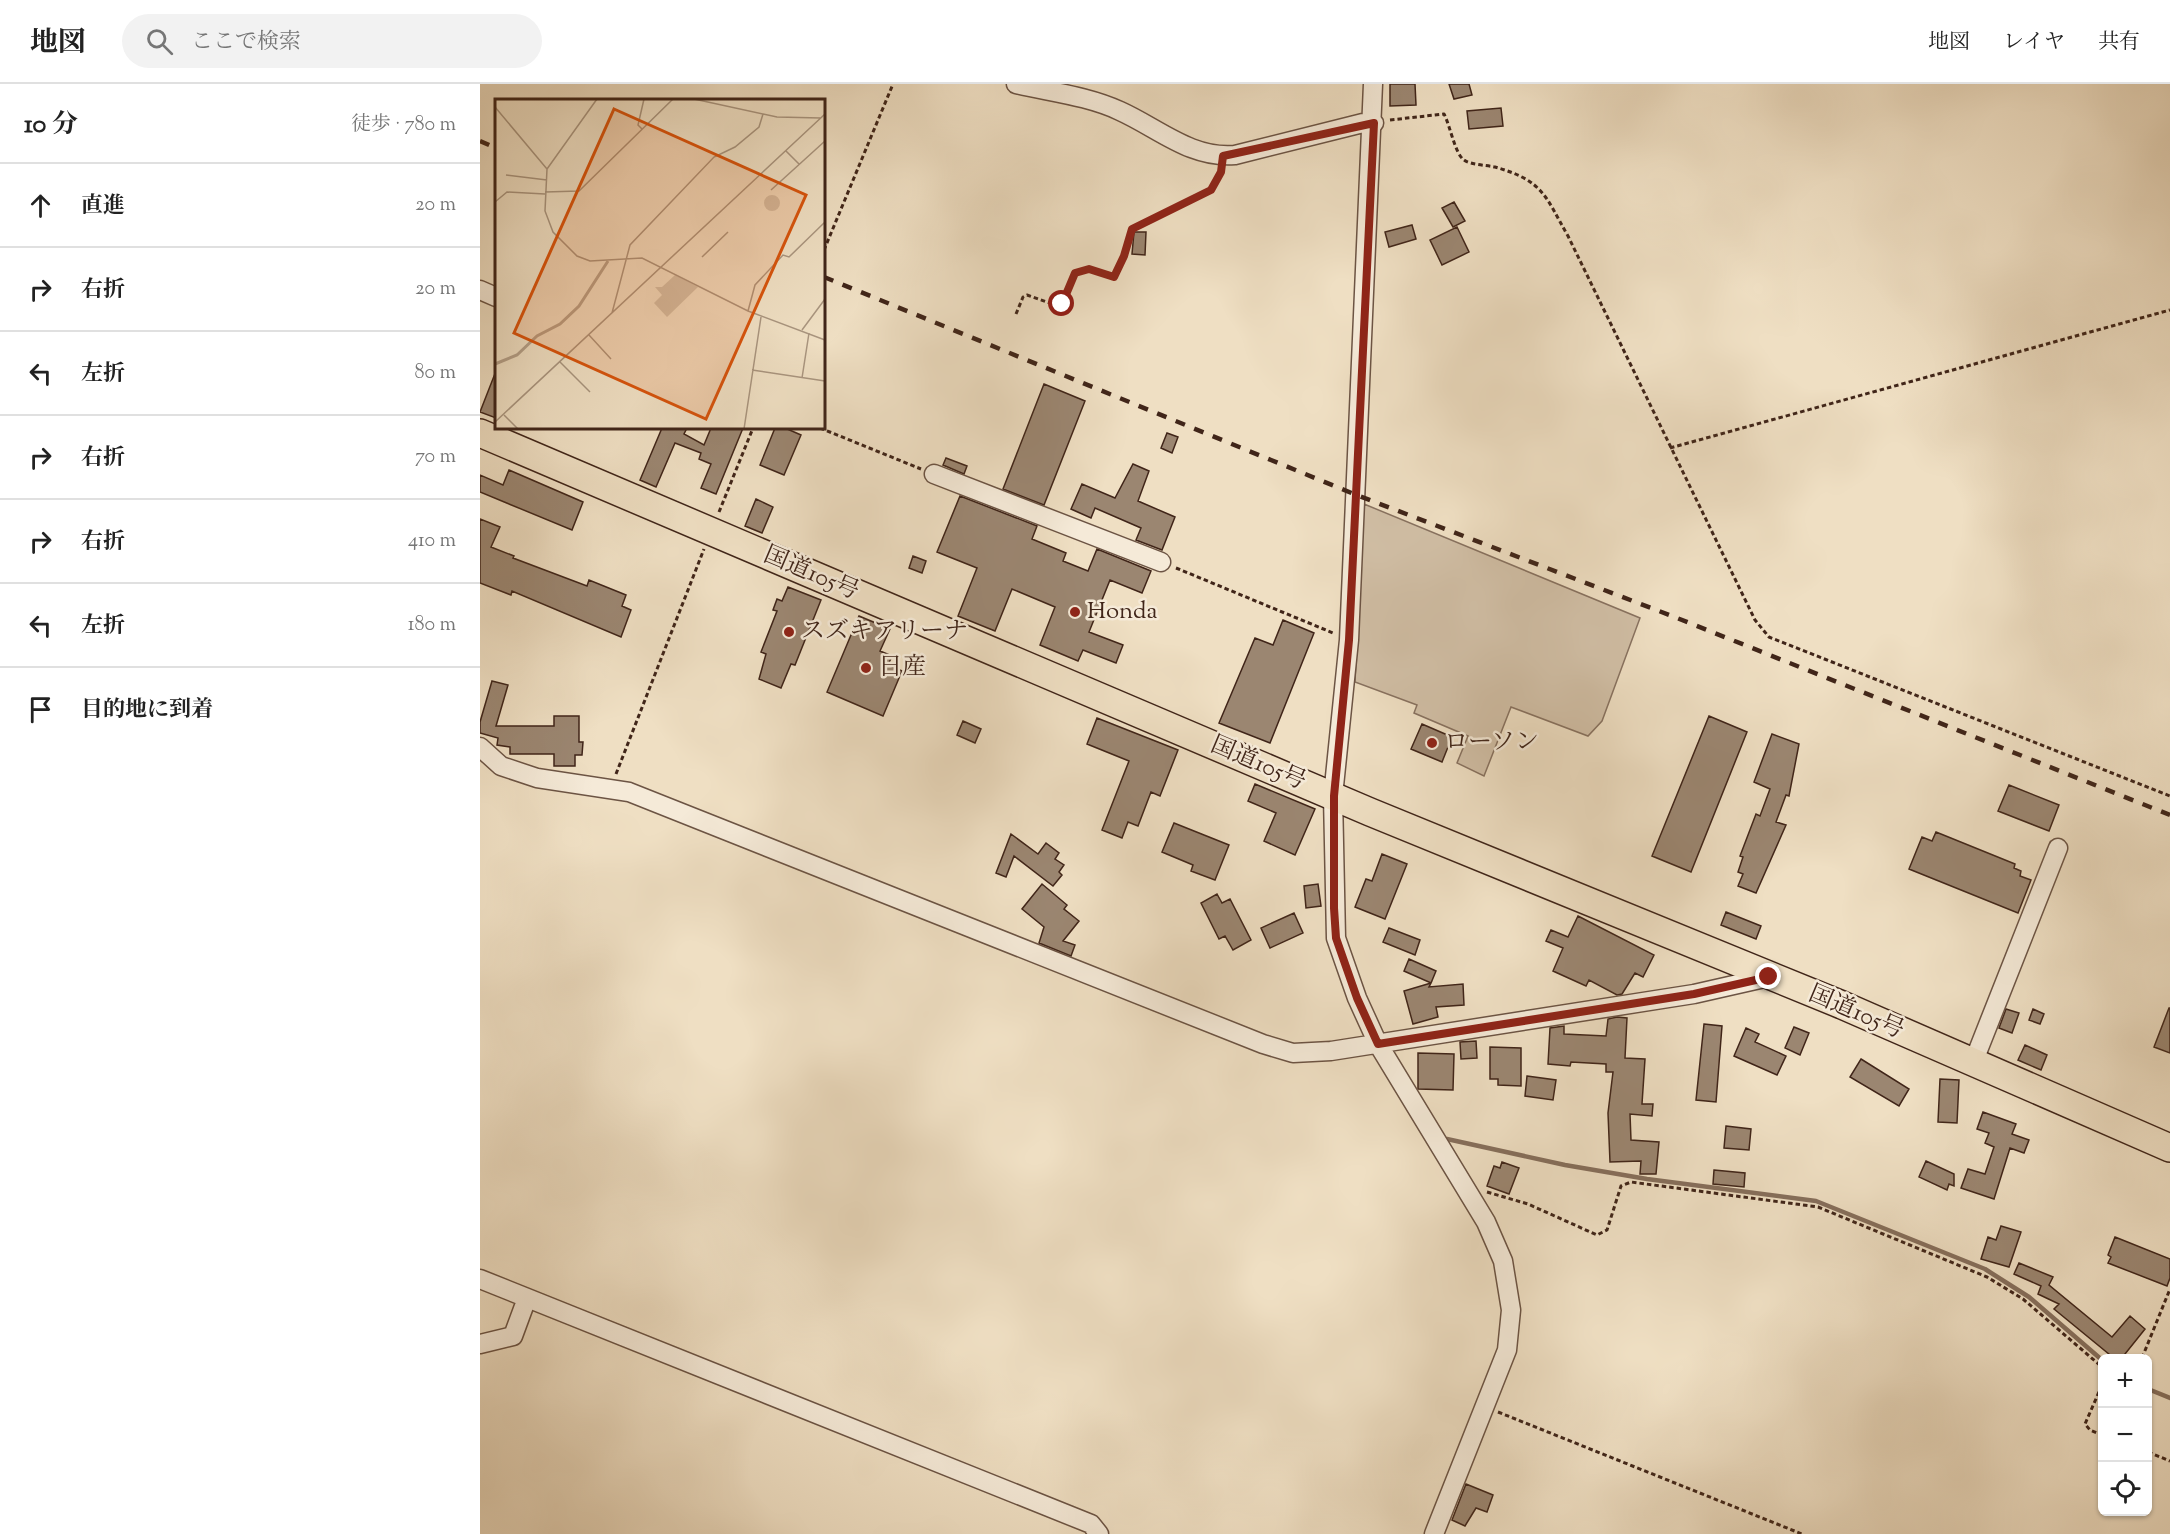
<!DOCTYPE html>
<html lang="ja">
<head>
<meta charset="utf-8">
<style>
  :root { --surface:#fff; --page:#f2f2f2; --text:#222; --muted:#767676; --line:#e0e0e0 }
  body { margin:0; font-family:"Sorts Mill Goudy","Noto Serif JP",serif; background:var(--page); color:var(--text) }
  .controls { position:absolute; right:18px; bottom:18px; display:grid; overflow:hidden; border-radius:9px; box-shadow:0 2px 4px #0004 }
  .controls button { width:54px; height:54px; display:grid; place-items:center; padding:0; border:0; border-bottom:2px solid var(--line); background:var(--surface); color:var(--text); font:30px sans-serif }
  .stop { position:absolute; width:18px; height:18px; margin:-14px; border:4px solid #8f2418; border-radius:50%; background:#fff }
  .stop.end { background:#8f2418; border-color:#fff; box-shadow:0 2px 6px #0008 }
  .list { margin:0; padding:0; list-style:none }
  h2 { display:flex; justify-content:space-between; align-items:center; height:78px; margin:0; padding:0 24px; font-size:26px }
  h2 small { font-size:20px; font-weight:400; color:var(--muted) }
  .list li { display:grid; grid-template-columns:39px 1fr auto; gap:18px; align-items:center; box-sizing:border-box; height:84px; padding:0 24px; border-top:2px solid var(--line) }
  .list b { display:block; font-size:22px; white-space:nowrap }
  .list em { font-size:20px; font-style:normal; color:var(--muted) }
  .icon { flex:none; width:33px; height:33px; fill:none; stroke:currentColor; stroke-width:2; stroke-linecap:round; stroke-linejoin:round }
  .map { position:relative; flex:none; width:1690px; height:1450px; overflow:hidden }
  header { display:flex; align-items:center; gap:36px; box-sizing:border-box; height:84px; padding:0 30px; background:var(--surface); border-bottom:2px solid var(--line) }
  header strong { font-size:28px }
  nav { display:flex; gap:33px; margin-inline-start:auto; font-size:21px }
  .search { width:420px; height:54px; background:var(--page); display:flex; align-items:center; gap:15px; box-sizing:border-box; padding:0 21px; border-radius:33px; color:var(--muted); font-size:22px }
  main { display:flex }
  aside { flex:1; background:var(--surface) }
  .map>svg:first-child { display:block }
  .green { fill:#d1bfa6; stroke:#887260; stroke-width:1.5 }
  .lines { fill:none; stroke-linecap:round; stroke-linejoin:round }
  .stream { stroke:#866f5c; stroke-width:4.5 }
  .building { fill:#9b8671; stroke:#402519; stroke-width:1.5 }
  .minor-casing { stroke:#6c5444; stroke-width:21 }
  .highway-casing { stroke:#402519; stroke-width:30 }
  .path { stroke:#402519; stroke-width:3; stroke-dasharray:4.5 3; stroke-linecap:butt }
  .minor { stroke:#f5ead8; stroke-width:18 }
  .highway { stroke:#efdfc3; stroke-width:27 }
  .rail { stroke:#402519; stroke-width:4.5; stroke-dasharray:10 10; stroke-linecap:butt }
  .route { stroke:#8f2418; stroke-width:8 }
  .poi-dot { fill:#8f2418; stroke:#f5ead8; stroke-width:2 }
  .labels { text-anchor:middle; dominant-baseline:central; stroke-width:5; stroke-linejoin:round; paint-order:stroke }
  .street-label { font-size:24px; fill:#402519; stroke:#f5ead8 }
  .poi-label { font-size:24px; fill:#402519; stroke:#f5ead8; text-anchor:start }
  .inset-river { fill:none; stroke:#b4a089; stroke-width:3 }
  .inset-road { fill:none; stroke:#a9957f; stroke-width:1.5 }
  .view { fill:#d7540d; fill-opacity:0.15; stroke:#d7540d; stroke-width:3 }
  .inset-edge { fill:none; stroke:#402519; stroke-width:3 }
</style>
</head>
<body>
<header>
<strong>地図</strong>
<div class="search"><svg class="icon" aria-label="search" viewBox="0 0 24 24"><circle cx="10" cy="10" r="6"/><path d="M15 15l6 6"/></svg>ここで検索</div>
<nav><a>地図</a><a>レイヤ</a><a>共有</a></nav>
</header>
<main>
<aside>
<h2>10 分<small>徒歩 · 780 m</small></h2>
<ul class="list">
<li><svg class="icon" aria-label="ahead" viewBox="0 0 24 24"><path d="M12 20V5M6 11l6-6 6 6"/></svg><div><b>直進</b></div><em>20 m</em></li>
<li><svg class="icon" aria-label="right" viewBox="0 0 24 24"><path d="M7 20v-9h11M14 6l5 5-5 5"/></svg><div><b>右折</b></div><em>20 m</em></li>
<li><svg class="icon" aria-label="left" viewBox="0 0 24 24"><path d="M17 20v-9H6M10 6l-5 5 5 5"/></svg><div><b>左折</b></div><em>80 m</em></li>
<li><svg class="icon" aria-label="right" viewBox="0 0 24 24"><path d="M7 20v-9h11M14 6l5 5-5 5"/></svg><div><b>右折</b></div><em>70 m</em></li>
<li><svg class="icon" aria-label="right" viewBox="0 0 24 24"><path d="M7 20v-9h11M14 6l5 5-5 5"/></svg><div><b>右折</b></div><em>410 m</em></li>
<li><svg class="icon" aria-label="left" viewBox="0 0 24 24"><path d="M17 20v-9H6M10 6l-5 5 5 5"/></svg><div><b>左折</b></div><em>180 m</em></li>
<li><svg class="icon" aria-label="arrive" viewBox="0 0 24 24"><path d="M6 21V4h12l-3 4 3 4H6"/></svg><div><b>目的地に到着</b></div></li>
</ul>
</aside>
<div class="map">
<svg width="1690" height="1450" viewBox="0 0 1690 1450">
  <rect width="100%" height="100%" fill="#efdfc3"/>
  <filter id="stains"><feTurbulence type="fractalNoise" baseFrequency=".00333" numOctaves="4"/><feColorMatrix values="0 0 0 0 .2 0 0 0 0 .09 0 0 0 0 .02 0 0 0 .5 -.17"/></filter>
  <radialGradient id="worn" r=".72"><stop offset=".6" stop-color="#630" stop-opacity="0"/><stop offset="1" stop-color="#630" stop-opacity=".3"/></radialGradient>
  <path class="green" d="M 884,420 L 1160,534 L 1122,637 L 1108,652 L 1031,623 L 1004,692 L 977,679 L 988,652 L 934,629 L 937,621 L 875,598 Z"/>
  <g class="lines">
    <path class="stream" d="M 967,1055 L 1085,1081 L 1167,1095 L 1336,1117 L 1505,1185 L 1549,1213 L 1622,1276
      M 1668,1305 L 1690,1314"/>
  </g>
  <path class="building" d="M 910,0 L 935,0 L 936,21 L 910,22 Z
    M 969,0 L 989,0 L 992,11 L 974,15 Z
    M 1021,24 L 1023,42 L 989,45 L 987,27 Z
    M 974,118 L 985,137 L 973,143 L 962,124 Z
    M 932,141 L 936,155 L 909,163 L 905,148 Z
    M 977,143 L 989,168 L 962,181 L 950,156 Z
    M 654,148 L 666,148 L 665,171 L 652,170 Z
    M 16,287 L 16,334 L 0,328 Z
    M 564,300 L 605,317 L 564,421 L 523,405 Z
    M 182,344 L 207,344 L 204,350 L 224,361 L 231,344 L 263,344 L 236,410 L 221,404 L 231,380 L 219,375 L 221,369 L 195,359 L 176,403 L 160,396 Z
    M 295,344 L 305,344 L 321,351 L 304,391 L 280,381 Z
    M 687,349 L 698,353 L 692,369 L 681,364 Z
    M 466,374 L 487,382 L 484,390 L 463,381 Z
    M 653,380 L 669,387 L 658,417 L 695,433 L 682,466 L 656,456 L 661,444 L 615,424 L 611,434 L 591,425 L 602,400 L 635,414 Z
    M 29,386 L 103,418 L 92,446 L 0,408 L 0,391 L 23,401 Z
    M 480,412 L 557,442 L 552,455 L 586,469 L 583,477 L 608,487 L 617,465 L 671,487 L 662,509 L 630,496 L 609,548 L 643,561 L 636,579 L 603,566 L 598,577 L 560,561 L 575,523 L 532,505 L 515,547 L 478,532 L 497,484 L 457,468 Z
    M 276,415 L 293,423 L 282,449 L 265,442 Z
    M 0,435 L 20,443 L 11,463 L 34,472 L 33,474 L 107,502 L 109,496 L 146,511 L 142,522 L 151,526 L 141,553 L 32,507 L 31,511 L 0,499 Z
    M 433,472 L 446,477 L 442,489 L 429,484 Z
    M 308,503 L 341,516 L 315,581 L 311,580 L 301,604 L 279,595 L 286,570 L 281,568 L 297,527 L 293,526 L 297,515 L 302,517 Z
    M 379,532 L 410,545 L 400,567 L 412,572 L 408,581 L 422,587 L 403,632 L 347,608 Z
    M 803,536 L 834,549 L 790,659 L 739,639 L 775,554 L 793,561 Z
    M 12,597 L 28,601 L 16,642 L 74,642 L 74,632 L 99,632 L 99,658 L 103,658 L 102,671 L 95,671 L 95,682 L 74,682 L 74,670 L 30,670 L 30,663 L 17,661 L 18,654 L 0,649 L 0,638 Z
    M 1229,632 L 1267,648 L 1211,788 L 1172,772 Z
    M 617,634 L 698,666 L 680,712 L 671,708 L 658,742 L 648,738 L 642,754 L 622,746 L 649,677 L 607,660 Z
    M 483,637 L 501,645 L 495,659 L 477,651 Z
    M 942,640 L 972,653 L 962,678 L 931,665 Z
    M 1292,650 L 1319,660 L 1309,712 L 1306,711 L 1296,738 L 1306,741 L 1276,809 L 1258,802 L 1263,790 L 1258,788 L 1263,773 L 1260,772 L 1276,730 L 1280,732 L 1290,705 L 1274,698 Z
    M 775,700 L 835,725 L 815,771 L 784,757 L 796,729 L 768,717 Z
    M 1529,701 L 1579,721 L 1569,747 L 1518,727 Z
    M 694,739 L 749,761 L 735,796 L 711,787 L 713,781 L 682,768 Z
    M 1456,748 L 1535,780 L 1534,784 L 1541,787 L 1540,792 L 1551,796 L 1538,829 L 1429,785 L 1442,753 L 1452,757 Z
    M 531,750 L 558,770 L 566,759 L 579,769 L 575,775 L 584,781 L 579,788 L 582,791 L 573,802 L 534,772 L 526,793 L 516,789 Z
    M 902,770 L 927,780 L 905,835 L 875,823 L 886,795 L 892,797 Z
    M 562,800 L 587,821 L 584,825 L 599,837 L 583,857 L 595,861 L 591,872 L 559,859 L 564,843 L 542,825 Z
    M 838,800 L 841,822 L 826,824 L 824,802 Z
    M 737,810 L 742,819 L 750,815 L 771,856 L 753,866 L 745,852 L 739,855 L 721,819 Z
    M 1246,828 L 1281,842 L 1276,855 L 1241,841 Z
    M 814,829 L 823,849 L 790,864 L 781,844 Z
    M 1098,832 L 1174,871 L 1163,893 L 1155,889 L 1142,910 L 1137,911 L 1109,896 L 1106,902 L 1073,887 L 1083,864 L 1066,857 L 1071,846 L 1088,853 Z
    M 909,844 L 940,856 L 935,871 L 903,858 Z
    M 929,875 L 956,887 L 951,899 L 924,887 Z
    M 951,899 L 949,903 L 983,900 L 984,921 L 956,923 L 958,933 L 933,940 L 924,907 Z
    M 1689,924 L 1690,924 L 1690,969 L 1674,963 Z
    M 1526,925 L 1539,929 L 1532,949 L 1519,944 Z
    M 1553,925 L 1564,930 L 1560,940 L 1549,936 Z
    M 1137,933 L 1147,934 L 1145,974 L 1165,975 L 1162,1020 L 1173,1020 L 1172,1032 L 1150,1030 L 1151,1056 L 1179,1058 L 1176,1090 L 1160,1090 L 1161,1077 L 1130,1078 L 1128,1029 L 1133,988 L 1126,988 L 1126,980 L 1091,978 L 1090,982 L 1068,980 L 1070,944 L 1084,942 L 1084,950 L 1126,952 L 1128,935 Z
    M 1224,940 L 1242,942 L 1236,1018 L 1216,1016 Z
    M 1314,943 L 1329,949 L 1320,971 L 1305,964 Z
    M 1266,944 L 1279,950 L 1275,958 L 1306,972 L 1297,991 L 1254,972 Z
    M 996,957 L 997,974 L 981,975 L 980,958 Z
    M 1545,961 L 1567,971 L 1561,986 L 1538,976 Z
    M 1010,963 L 1041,964 L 1041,1002 L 1018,1001 L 1018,995 L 1010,995 Z
    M 938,969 L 974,970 L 973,1006 L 938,1005 Z
    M 1381,975 L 1429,1005 L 1419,1022 L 1370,993 Z
    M 1047,992 L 1076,996 L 1073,1016 L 1045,1012 Z
    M 1460,995 L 1479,996 L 1477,1039 L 1458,1038 Z
    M 1503,1028 L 1536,1040 L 1532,1050 L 1549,1056 L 1544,1069 L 1530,1064 L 1514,1115 L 1481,1104 L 1488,1085 L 1505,1090 L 1514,1063 L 1505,1059 L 1509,1049 L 1497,1045 Z
    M 1246,1042 L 1271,1045 L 1269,1066 L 1244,1064 Z
    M 1446,1077 L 1474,1090 L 1474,1102 L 1469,1100 L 1467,1106 L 1439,1093 Z
    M 1022,1078 L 1039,1084 L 1029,1110 L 1007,1102 L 1014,1082 L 1020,1084 Z
    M 1234,1086 L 1265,1089 L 1264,1103 L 1233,1100 Z
    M 1521,1142 L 1541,1148 L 1529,1183 L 1501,1175 L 1508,1153 L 1516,1156 Z
    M 1635,1153 L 1690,1175 L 1690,1194 L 1687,1202 L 1628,1179 L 1631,1173 L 1628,1171 Z
    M 1539,1179 L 1573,1193 L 1569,1201 L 1632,1253 L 1650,1232 L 1665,1245 L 1641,1275 L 1635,1275 L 1574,1225 L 1579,1220 L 1558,1210 L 1561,1202 L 1534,1190 Z
    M 986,1400 L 1013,1411 L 1007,1428 L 996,1424 L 985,1442 L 972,1436 Z"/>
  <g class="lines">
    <g class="minor-casing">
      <path id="minor" d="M 536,0 C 570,8 608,12 640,27 C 678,44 711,75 755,71 L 883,39 L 894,39
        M 893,0 L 869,556 L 853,712 L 856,854 L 877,914 L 898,960 L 1006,1138 L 1023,1177 L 1031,1226 L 1027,1266 L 954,1450
        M 0,206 L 16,213
        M 454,390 L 681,478
        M 0,663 L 21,682 L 57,694 L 149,708 L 783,960 L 813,969 L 851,967 L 1214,910 L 1289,893
        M 1493,979 L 1578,764
        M 0,1195 L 611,1440 L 619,1450
        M 0,1260 L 33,1252 L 47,1214"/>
    </g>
    <g class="highway-casing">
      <path id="highway" d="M 0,349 L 890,728 L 1362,921 L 1690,1064"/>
    </g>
    <path class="path" d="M 910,36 L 964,30 C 970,41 975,70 984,76 C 991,81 1006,81 1015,83 C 1064,97 1065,112 1088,152 L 1275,536 L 1289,553 L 1690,712
      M 344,166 L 413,0
      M 536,230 L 543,213 L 547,211 L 578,222 L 582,220 C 587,207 591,181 610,186 C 619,188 625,194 634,193 L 644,172 L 652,145 L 731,106 L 741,86
      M 340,344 L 441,385
      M 1190,364 L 1690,226
      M 239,428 L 273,344
      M 696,484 L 853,549
      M 136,690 L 224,465
      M 1007,1108 L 1048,1120 L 1117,1151 L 1127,1146 L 1141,1102 L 1151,1098 L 1338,1123 L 1507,1193 L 1543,1215 L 1622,1283
      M 1662,1274 L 1690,1205
      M 1622,1301 L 1605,1340 L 1610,1346 L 1622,1351
      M 1018,1328 L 1322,1450
      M 1668,1368 L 1690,1377"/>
    <use href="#minor" class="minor"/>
    <use href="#highway" class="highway"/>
    <path class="rail" d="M 0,57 L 16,64
      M 344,193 L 874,410 L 1192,532 L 1690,731"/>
  </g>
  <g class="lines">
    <path class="route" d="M 582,220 L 595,189 L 609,185 L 634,193 L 644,172 L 652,145 L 731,106 L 741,88 L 743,72 L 894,39 L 869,556 L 854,712 L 854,824 L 856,854 L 877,914 L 898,960 L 1214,910 L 1289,893"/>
  </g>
  <g class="poi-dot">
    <circle cx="595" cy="528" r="6"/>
    <circle cx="309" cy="548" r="6"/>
    <circle cx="386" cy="584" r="6"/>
    <circle cx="952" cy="659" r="6"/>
  </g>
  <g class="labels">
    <g class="street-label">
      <text transform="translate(331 490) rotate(23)">国道105号</text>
      <text transform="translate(778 680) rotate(23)">国道105号</text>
      <text transform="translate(1376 929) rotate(23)">国道105号</text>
    </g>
    <g class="poi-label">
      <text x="607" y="528">Honda</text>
      <text x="321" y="548">スズキアリーナ</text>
      <text x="398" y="584">日産</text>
      <text x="964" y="659">ローソン</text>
    </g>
  </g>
  <g transform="translate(15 15)">
    <rect width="330" height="330" fill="#efdfc3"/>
    <path d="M269 104a8 8 0 1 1 16 0a8 8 0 1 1-16 0ZM 180,176 L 203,188 L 172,218 L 159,204 L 167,196 L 160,188 L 167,188 Z" fill="#d1bfa6"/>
    <path class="inset-river" d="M 0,265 L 22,256 L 42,237 L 65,225 L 84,207 L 113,162"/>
    <path class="inset-road" d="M 199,0 L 282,18 L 326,19M 0,8 L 52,70 L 50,112 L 58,133 L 82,157 L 95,162 L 147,159 L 253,212 L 330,241M 147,30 L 143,26 L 149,0M 291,52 L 304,65M 52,70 L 102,0M 11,76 L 52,81M 276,91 L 330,42M 50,93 L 84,92 L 178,0M 0,103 L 12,93 L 50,95M 207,158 L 233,133M 253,212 L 260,186 L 288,156 L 294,158 L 330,123M 117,214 L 135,146 L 219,58 L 240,48 L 264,28 L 268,15M 307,231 L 330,200M 94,236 L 116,260M 65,263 L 95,293M 257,271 L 330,282M 307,279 L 314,234M 9,316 L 23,330M 0,323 L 330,15M 249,330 L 266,218"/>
    <path class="view" d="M 119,10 L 311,96 L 211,320 L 19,234 Z"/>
    <rect width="330" height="330" class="inset-edge"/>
  </g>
  <rect width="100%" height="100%" filter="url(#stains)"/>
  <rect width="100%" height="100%" fill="url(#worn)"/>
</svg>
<div class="controls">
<button>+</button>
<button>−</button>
<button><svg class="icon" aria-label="locate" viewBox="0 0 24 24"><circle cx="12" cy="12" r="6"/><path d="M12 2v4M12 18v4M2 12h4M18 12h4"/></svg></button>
</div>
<div class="stop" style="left:582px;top:220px"></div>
<div class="stop end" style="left:1289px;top:893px"></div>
</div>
</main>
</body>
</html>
